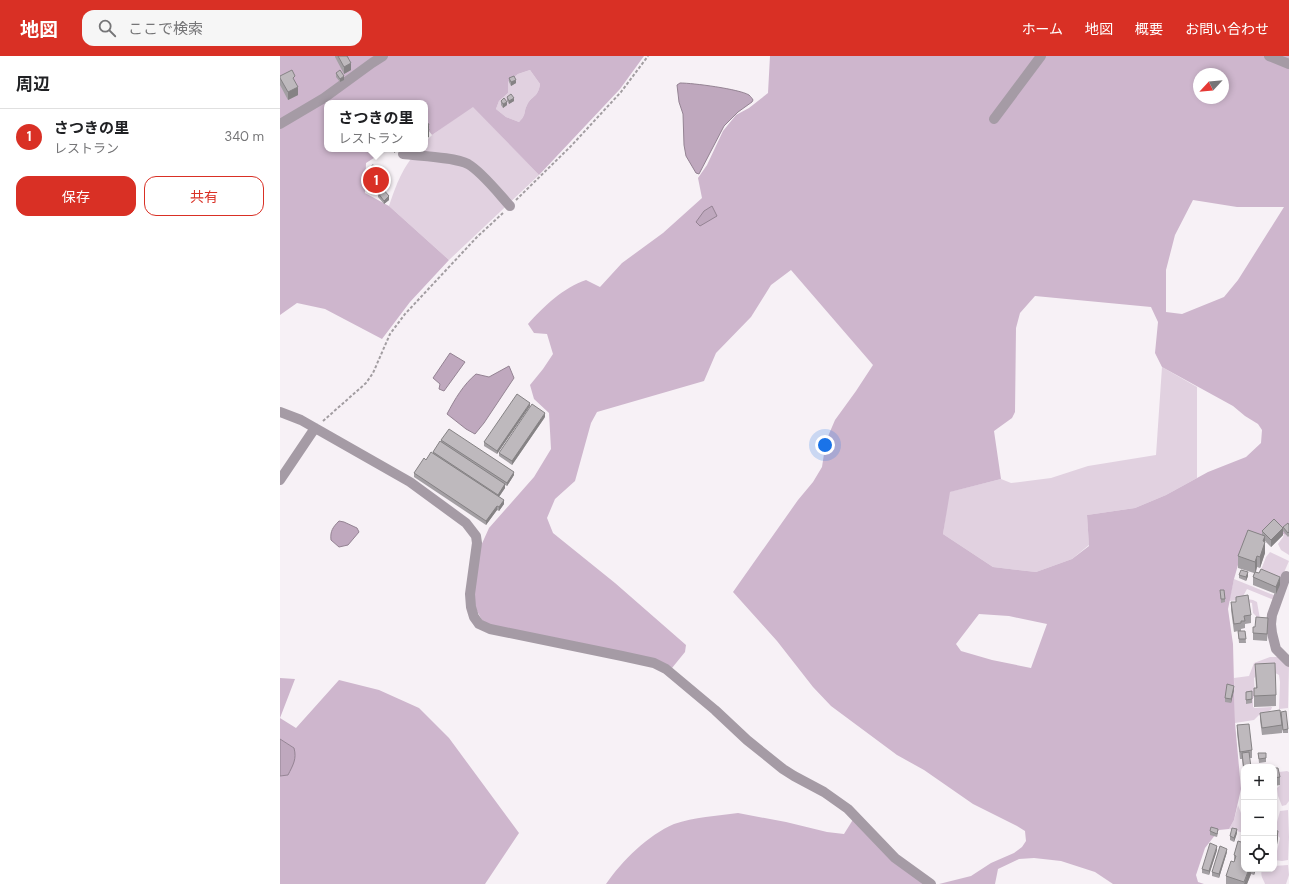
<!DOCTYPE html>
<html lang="ja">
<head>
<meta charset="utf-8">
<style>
  :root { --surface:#fff; --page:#f6f6f6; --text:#202124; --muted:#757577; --line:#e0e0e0; --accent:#d93025 }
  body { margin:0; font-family:"DM Sans","Noto Sans JP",sans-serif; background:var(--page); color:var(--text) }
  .controls { position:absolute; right:12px; bottom:12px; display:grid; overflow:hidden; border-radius:8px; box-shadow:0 2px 6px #0003 }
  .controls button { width:36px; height:36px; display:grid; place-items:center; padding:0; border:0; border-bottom:1px solid var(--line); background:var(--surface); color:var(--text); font:20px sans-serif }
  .compass { position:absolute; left:913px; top:12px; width:36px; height:36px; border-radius:50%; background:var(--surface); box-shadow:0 2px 6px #0003; rotate:244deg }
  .you { position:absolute; left:545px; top:389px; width:14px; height:14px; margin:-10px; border:3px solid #fff; border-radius:50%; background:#1a73e8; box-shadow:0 0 0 6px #1a73e833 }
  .badge { display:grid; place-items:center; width:26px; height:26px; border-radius:50%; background:var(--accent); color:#fff; font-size:13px; font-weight:700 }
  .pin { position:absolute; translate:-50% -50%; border:2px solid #fff; box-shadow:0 1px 4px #0006 }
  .popup { position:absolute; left:44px; top:44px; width:104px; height:52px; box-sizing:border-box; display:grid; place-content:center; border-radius:8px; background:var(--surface); filter:drop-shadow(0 1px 3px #0005); font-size:13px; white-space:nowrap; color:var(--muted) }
  .popup b { font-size:15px; color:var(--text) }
  .popup::after { content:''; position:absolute; left:50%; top:100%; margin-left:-8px; border:8px solid transparent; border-top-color:var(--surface) }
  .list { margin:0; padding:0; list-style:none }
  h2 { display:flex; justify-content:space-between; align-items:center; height:52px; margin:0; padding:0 16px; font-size:17px }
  h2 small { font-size:13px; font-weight:400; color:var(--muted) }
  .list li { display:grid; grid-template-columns:26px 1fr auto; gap:12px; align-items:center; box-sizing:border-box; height:56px; padding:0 16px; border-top:1px solid var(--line) }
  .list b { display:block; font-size:15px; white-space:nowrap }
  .list p { margin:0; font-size:13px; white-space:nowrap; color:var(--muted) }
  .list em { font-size:13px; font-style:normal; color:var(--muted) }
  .actions { display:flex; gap:8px; padding:12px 16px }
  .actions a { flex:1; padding:9px 0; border:1px solid var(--accent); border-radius:12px; text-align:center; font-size:14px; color:var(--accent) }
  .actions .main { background:var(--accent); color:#fff }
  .icon { flex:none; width:22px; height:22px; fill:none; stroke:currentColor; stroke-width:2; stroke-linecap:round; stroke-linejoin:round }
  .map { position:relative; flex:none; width:1009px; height:828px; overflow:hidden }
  header { display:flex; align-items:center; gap:24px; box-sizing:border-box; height:56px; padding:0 20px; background:var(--accent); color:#fff }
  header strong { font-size:19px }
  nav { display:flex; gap:22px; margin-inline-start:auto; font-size:14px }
  .search { width:280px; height:36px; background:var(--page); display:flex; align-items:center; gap:10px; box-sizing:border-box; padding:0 14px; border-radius:12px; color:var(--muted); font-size:15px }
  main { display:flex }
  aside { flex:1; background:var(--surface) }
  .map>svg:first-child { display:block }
  .green { fill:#e1d1e0 }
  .forest { fill:#ceb6cd; fill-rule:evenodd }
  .water { fill:#bfa8be; stroke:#948393 }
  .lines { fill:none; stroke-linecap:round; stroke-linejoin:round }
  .path { stroke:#a29da1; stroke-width:2; stroke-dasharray:3 2; stroke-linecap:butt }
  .minor { stroke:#a59ba5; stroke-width:10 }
  .wall { fill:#a39fa3 }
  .shaded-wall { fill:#858284 }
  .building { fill:#beb9bd; stroke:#858284 }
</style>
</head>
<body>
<header>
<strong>地図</strong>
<div class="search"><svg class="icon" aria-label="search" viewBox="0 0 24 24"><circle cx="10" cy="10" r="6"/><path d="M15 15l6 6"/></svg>ここで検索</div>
<nav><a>ホーム</a><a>地図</a><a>概要</a><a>お問い合わせ</a></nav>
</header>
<main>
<aside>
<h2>周辺<small></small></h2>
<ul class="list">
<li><span class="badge">1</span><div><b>さつきの里</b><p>レストラン</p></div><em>340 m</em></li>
</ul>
<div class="actions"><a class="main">保存</a><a>共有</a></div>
</aside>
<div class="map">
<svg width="1009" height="828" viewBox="0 0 1009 828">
  <rect width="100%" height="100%" fill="#f7f1f6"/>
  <path class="green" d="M 250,14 L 260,28 C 258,42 252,39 247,49 C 243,57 247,58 239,66 L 226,61 L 216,53 L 219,45 L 228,37 L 228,26 L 238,18 Z
    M 193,50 L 259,119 L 169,204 L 109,150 C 117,127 122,112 139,93 L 145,93 L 145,86 L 152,79 Z
    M 882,311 L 917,331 L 917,422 L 886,439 L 855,452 L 807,459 L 809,489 L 792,503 L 756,516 L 713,511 L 663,478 L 669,436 L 721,423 L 731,427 L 771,422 L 808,410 L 876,399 Z
    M 1004,478 L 1009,480 L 1009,499 L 1001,494 L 998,488 L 1003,481 Z
    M 990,496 L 1009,505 L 1002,521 L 994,520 L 981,514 L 986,501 Z
    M 954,523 L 996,540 L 994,544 L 967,533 L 961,544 L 949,545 Z
    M 967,543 L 973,544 L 977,546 L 980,563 L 978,562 L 973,557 L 972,547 L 967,546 Z
    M 990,601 L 998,601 L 1009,610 L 1008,652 L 999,653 L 1000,626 L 999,619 C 991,614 981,615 974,622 L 975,641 L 973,642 L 973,651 L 975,652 L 992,651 L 991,654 L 979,659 L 974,664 L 955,667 L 954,622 L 969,620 L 974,607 Z
    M 1007,715 L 1009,716 L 1009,745 L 1006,749 L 1002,750 L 998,740 L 997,732 L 1000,729 L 999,716 Z
    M 958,749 L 961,757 L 962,768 L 964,770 L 964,777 L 949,773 L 954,764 Z
    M 1008,754 L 1009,781 L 1008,804 L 1002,805 L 994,804 L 994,798 L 997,795 L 1000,782 L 998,780 L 994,779 L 994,766 L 997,766 L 1000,755 Z
    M 1008,809 L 1009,819 L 1006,828 L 985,828 C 983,822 980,821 982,813 L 994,813 L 994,810 Z"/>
  <path class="forest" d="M 0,0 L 364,0 L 340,33 L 259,119 L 193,51 L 152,79 L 145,70 L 145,47 L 47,47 L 47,93 L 108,93 L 86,107 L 85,137 L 109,150 L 169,204 L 130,246 L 102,283 L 45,253 L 17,247 L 0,259 ZM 250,14 L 260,28 C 258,42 252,39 247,49 C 243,57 247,58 239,66 L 226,61 L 216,53 L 219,45 L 228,37 L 228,26 L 238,18 Z
    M 490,0 L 1009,0 L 1009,480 L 995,475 L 962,495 L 954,523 L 948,553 L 953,588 L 955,667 L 961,733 L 954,764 L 949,773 L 939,774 L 925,792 L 916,819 L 918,826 L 924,828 L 833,828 L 815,816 L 781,805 L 754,802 L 739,803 L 718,813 L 715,828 L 659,828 L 691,820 L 711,807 L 734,797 L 742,791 L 746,785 L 745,775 L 737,770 L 693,748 L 644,714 L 617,699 L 551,650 L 533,631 L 497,585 L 453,536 L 518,444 L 533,426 L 542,411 L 546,385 L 555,364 L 576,335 L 593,309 L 511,214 L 491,229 L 471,261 L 436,297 L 424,325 L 317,356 L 311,367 L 295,425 L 275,443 L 267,462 L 273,477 L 335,527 L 406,589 L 405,596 L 392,612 L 214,571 L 203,566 L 196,553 L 193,539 L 200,492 L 209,472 L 254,421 L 271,393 L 269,357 L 254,343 L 250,329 L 263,313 L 273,298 L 267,278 L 254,277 L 248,268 C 263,251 284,231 306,224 L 320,231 L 342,207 L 383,177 L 422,142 L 418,122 L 427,109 L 443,75 L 456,59 L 469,52 L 488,37 ZM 919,18 L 943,18 L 943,42 L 919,42 ZM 913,144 L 957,151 L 1004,151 L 958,224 L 944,241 L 902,258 L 886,256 L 886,214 L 895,179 ZM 755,240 L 871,251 L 878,266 L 875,297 L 882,311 L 953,350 L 965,360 L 978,368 L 982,374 L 981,387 L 966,401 L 928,416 L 886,439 L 855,452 L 807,459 L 809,490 L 792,503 L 756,516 L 713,511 L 663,478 L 670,436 L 721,423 L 714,375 L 732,362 L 735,356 L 736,272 L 740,257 ZM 699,558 L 729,560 L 767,568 L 751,612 L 712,604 L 681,595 L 676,588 Z
    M 0,622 L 15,623 L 0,662 Z
    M 59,624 L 99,634 L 139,652 L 169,682 L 239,777 L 205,828 L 0,828 L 0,720 L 8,719 L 14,692 L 0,683 L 0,662 L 16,672 Z
    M 458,757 L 506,766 L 547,776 L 564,778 L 574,762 L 647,828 L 326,828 C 342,805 368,779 394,768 C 414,761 437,760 458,757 Z"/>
  <path class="water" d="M 400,27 C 413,27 459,33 469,39 C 471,41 472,42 473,44 L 472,46 L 458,56 L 444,70 L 419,118 L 416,117 L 406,100 L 404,89 L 403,58 L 399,46 L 397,29 Z
    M 432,150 L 437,160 L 420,170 L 416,166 L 424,155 Z
    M 170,297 L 185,306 L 164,335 L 159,333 L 160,328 L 153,322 Z
    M 229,310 L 234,322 L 204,367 L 195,378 L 186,373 L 167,358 C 175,343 183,329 196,318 L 209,321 Z
    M 59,465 L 64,466 L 77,472 L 79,476 L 68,489 L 59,491 L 51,484 C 50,475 53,471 59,465 Z
    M 0,683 L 14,692 C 17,703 13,709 8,719 L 0,720 Z"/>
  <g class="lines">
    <path class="path" d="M 236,144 L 292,89 L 341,36 L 368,0
      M 43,365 L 86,327 L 93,317 L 110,278 L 125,258 L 197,181 L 223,157"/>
    <path class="minor" d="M 989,0 L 1009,8
      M 714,63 L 761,0
      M 0,68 L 44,42 L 92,7 L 103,0
      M 123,98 C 139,100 175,101 188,108 C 202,116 219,138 230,150
      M 0,356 L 21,364 L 130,426 L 186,467 L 196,480 L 197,487 L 190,538 L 191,551 L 194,561 L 199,568 L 210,573 L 342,600 L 374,607 L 386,613 L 435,654 L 467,684 L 503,713 L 514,720 L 544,736 L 568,753 L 615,802 L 651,828
      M 0,424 L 35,372
      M 1006,520 L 992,559 L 991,568 L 992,577 L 996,593 L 1009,606"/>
  </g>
  <path class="wall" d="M 55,0 L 68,0 L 71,14 L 64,18 L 55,1 Z
    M 56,17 L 64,24 L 60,26 L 56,21 Z
    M 0,20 L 15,26 L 18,39 L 8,44 L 0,29 Z
    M 229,22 L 236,27 L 231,30 L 229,26 Z
    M 227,41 L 234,45 L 229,48 L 227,45 Z
    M 221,45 L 227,49 L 223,52 L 221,49 Z
    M 97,112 L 103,120 L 102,134 L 109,144 L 104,148 L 98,141 L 98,137 L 100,136 L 86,135 L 86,127 Z
    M 250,350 L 217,398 L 204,390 L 204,386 Z
    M 265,361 L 232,409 L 219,400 L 219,397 Z
    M 161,384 L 234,419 L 227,430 L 225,429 L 225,432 L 219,441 L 224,448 L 219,455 L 217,454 L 206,469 L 134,421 L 134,417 L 153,397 L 153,396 L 161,386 Z
    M 1009,469 L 1009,480 L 1008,481 L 1003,475 L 1003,479 L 991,491 L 985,485 L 985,497 L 980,512 L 977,511 L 976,516 L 1000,529 L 996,538 L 973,529 L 973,521 L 974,517 L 958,512 L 958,500 L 982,479 L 982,475 L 1003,472 Z
    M 959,519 L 968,520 L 966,525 L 959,522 Z
    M 940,534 L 945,543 L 945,546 L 941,547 Z
    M 956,541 L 971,559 L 971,567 L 965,568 L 965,572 L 961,573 L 961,575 L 965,575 L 966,587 L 959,587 L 958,575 L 954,576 L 951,554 L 951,546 L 956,546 Z
    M 988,570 L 987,585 L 973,584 L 973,571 Z
    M 975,608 L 996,639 L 996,650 L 974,651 L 974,632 L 976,632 Z
    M 954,634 L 951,647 L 945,646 L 945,642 Z
    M 972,635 L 972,647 L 966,648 L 966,636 Z
    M 980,657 L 1001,657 L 1008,673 L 1008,677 L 1003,677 L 1002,672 L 1002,677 L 982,679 L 980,664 Z
    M 957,669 L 972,694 L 972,702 L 970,702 L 964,711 L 964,721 L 962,703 L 960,703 L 957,677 Z
    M 978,697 L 986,697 L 986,706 L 979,707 Z
    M 994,712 L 1000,721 L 1000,729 L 994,730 Z
    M 994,774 L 998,782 L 996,795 L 994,795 Z
    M 930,775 L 938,777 L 937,781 L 930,779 Z
    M 957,777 L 954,786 L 950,784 L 950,780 Z
    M 958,785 L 964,813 L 976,813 L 974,819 L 971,818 L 967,828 L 946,828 L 946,820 L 954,806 L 954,799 Z
    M 937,794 L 929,819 L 922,817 L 922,813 Z
    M 947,796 L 939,822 L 932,820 L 932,816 Z"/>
  <path class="shaded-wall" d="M 71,7 L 71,14 L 64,18 L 64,11 Z
    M 64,20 L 64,24 L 60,26 L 60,23 Z
    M 236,24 L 236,27 L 231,30 L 231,26 Z
    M 18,31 L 18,39 L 8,44 L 8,36 Z
    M 234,42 L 234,45 L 229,48 L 229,45 Z
    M 227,46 L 227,49 L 223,52 L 223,48 Z
    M 149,69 L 149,81 L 145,83 L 145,76 L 147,70 Z
    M 114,93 L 120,93 L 114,97 Z
    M 109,140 L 109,144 L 104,148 L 104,145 Z
    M 250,347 L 250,350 L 217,398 L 217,395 Z
    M 265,357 L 265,361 L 232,409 L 232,405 Z
    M 234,416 L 234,419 L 227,430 L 227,427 Z
    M 225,428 L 225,432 L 218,442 L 218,439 Z
    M 224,444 L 224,448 L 219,455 L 219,451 Z
    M 217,450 L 217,454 L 206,469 L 206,465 Z
    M 1003,472 L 1003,479 L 991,491 L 991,484 Z
    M 985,480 L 985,497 L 980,512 L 980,501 L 983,485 Z
    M 977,500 L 977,511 L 975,518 L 975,506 Z
    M 968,516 L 968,520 L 966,525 L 966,521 Z
    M 1000,521 L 1000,529 L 996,538 L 996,531 Z
    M 954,630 L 954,634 L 951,647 L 951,643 Z
    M 957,773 L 957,777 L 954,786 L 954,782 Z
    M 998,775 L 998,782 L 996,795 L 996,787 Z
    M 937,790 L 937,794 L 929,819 L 929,815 Z
    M 947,793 L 947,796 L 939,822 L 939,818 Z
    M 969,813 L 971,813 L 971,818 L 967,828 L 964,828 Z
    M 974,813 L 976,813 L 974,819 Z"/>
  <path class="building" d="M 58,0 L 67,0 L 71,7 L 64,11 Z
    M 12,14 L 15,20 L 13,22 L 18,31 L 8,36 L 0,22 L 0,20 Z
    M 60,14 L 64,20 L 60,23 L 56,17 Z
    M 234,20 L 236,24 L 231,26 L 229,22 Z
    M 231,38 L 234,42 L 229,45 L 227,41 Z
    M 224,42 L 227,46 L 223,48 L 221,45 Z
    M 145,64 L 146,64 L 149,69 L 147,70 L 149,74 L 145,76 Z
    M 92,109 L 97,110 L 97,112 L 103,112 L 102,128 L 86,127 L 89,112 L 92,112 Z
    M 103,133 L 109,140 L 104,145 L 98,137 Z
    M 237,338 L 250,347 L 217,395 L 204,386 Z
    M 252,348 L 265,357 L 232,405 L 219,397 Z
    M 169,373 L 234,416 L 227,427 L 161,384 Z
    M 160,385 L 225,428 L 218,439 L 153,396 Z
    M 151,396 L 224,444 L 219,451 L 217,450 L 206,465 L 134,417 L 144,402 L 146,404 Z
    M 994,463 L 1003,472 L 991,484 L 982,475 Z
    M 1008,467 L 1009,469 L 1009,476 L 1008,477 L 1003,471 Z
    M 968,474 L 985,480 L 983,485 L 985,486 L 980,501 L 977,500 L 975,506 L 958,500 Z
    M 981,513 L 1000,521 L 996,531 L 973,521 L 975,516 L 979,517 Z
    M 961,514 L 968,516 L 966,521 L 959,519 Z
    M 940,534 L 944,534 L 945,543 L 941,543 Z
    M 968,539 L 971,559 L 964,560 L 965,565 L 961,565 L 961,567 L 954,568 L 951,546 L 956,546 L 956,541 Z
    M 976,561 L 988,562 L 987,578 L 973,577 L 973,571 L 975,571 Z
    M 958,575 L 965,575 L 966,583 L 959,583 Z
    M 995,607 L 996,639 L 974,640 L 974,632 L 977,632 L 975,608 Z
    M 947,628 L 954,630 L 951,643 L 945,642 Z
    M 972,635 L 972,643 L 966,644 L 966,636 Z
    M 1000,654 L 1002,669 L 982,672 L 980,657 Z
    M 1006,655 L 1008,673 L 1003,674 L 1001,656 Z
    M 969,668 L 972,694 L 960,696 L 957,669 Z
    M 969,696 L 971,711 L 964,711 L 964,714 L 962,697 Z
    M 978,697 L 986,697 L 986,702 L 979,703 Z
    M 994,712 L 998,712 L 1000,721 L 994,722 Z
    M 931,771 L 938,773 L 937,778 L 930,775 Z
    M 952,772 L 957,773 L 954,782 L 950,780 Z
    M 994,774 L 998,775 L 996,787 L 994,787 Z
    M 958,785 L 964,787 L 964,813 L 969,813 L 964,826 L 946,820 L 951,805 L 954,806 L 956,800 L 954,799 Z
    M 930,787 L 937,790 L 929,815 L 922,813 Z
    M 940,790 L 947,793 L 939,818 L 932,816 Z"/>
</svg>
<div class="controls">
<button>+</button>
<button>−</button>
<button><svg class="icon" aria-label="locate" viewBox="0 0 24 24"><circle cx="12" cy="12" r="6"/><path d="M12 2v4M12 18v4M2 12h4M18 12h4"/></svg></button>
</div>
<svg class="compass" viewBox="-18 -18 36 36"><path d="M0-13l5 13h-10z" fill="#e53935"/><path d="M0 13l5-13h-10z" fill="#757577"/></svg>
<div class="you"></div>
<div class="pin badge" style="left:96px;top:124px">1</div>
<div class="popup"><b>さつきの里</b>レストラン</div>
</div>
</main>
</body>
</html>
